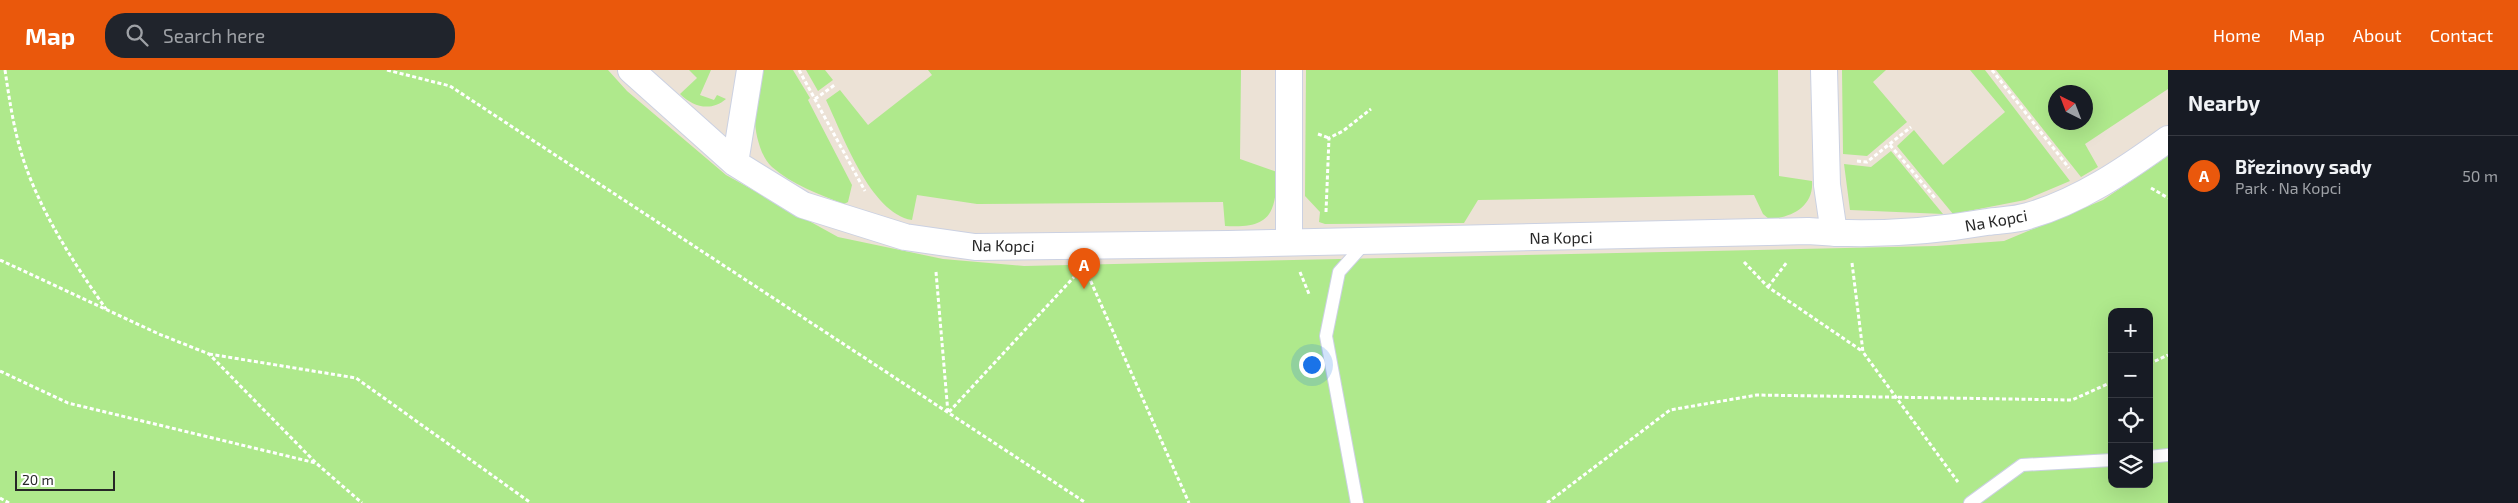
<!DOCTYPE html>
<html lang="en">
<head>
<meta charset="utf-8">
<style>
  :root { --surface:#171b24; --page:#20242c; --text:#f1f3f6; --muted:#9ea1a6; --line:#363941; --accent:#ea580c }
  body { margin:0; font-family:"Exo 2",sans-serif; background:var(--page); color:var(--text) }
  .controls { position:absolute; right:15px; bottom:15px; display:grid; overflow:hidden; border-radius:10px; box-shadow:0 5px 20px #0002 }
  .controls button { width:45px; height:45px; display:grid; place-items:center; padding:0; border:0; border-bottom:1px solid var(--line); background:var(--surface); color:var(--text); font:25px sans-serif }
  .compass { position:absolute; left:2048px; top:15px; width:45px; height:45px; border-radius:50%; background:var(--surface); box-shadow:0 5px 20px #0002; rotate:318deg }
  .scale { position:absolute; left:15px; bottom:12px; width:100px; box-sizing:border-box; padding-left:5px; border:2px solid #272727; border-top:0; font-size:14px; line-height:18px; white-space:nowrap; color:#272727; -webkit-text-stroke:4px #fff; paint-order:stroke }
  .you { position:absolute; left:1311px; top:294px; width:18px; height:18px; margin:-12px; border:4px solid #fff; border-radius:50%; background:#1a73e8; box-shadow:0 0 0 8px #1a73e833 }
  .badge { display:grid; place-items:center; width:32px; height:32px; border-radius:50%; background:var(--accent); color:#fff; font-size:16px; font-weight:700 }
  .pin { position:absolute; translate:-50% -41px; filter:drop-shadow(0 1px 2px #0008) }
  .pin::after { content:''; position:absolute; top:26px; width:18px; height:15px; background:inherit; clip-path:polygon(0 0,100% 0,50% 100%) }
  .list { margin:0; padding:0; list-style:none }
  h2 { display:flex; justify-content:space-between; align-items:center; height:65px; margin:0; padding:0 20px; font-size:21px }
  h2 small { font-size:16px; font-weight:400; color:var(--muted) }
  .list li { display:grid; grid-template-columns:32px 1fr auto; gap:15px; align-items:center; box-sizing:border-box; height:80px; padding:0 20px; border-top:1px solid var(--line) }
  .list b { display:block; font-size:19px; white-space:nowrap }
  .list p { margin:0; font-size:16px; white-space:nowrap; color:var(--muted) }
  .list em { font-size:16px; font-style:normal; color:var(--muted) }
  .icon { flex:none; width:28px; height:28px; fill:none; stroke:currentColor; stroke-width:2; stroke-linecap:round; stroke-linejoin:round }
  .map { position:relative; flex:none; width:2168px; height:433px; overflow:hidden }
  header { display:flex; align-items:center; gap:30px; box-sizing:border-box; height:70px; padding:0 25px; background:var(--accent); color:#fff }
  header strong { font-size:24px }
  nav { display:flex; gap:28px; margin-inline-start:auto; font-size:18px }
  .search { width:350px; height:45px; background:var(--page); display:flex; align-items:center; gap:12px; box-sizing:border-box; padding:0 18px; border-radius:20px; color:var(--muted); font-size:19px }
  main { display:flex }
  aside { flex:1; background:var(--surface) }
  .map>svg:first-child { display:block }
  .green { fill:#afe98c; fill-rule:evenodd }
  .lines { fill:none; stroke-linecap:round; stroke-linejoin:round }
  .service-casing { stroke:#cbd1e2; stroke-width:14 }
  .minor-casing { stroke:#cbd1e2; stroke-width:28 }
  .path { stroke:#fff; stroke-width:3; stroke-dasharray:4 2.5; stroke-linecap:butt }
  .service { stroke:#fff; stroke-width:12 }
  .minor { stroke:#fff; stroke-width:26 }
  .labels { text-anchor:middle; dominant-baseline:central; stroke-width:4; stroke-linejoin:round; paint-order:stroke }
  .street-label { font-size:16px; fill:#272727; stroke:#fff }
</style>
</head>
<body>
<header>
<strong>Map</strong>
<div class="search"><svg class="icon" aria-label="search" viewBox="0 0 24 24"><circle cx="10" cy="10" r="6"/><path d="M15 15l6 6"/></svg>Search here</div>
<nav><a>Home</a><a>Map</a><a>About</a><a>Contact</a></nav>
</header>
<main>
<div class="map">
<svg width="2168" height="433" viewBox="0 0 2168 433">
  <rect width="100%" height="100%" fill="#ece2d6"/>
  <path class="green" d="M 0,0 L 608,0 L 627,21 L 726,105 L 838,167 L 943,189 L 1024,196 L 1936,176 L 2004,171 L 2103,130 L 2168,86 L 2168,433 L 0,433 ZM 2112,242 L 2149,242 L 2149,414 L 2112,414 Z
    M 689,0 L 711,0 L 700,25 L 714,30 L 717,25 L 726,29 C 711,42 693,37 680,24 L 697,8 Z
    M 763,0 L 793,0 L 810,28 L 808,30 L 852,115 L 848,132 L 844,134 C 820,125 791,114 772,97 C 761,88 755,63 755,50 C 757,33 761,16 763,0 Z
    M 806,0 L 825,0 L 833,10 L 818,21 Z
    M 928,0 L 1241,0 L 1240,89 L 1277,102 C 1276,143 1271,159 1225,156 L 1223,132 L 977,134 L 917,125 L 912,150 C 870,143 843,65 826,30 L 840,20 L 868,55 L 932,5 Z
    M 1306,0 L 1778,0 L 1779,106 L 1812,111 C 1814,137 1791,148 1769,149 L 1763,144 L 1754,125 L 1478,130 L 1464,153 L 1325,154 L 1319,152 L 1320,142 L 1305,126 Z
    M 1842,0 L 1886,0 L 1873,12 L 1907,52 L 1867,86 L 1843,84 Z
    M 1970,0 L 1985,0 L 2070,111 L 2025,130 L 1953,144 L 1897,76 L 1914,60 L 1943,95 L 2005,42 Z
    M 1996,0 L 2168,0 L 2168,19 L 2085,74 L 2098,97 L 2081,107 ZM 2056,22 L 2086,22 L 2086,52 L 2056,52 Z
    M 1891,81 L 1943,144 L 1850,140 L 1844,94 L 1871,97 Z"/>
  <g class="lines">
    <g class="service-casing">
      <path id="service" d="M 2149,387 L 2168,385
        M 1357,433 L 1326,266 L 1339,202 L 1365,173
        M 1970,433 L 2022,395 L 2112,390"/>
    </g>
    <g class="minor-casing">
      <path id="minor" d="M 631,0 L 735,93 L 803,135 L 905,167 L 975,177 L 1228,174 L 1808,161 C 1867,166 1929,162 1987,152 C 2001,150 2015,150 2028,146 C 2080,131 2125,100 2168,69
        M 1824,0 L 1827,115 L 1834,163
        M 735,93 L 750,0
        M 1289,173 L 1289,0"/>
    </g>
    <path class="path" d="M 5,0 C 10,34 15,68 27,100 C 46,151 76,196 106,239
      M 387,0 L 450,16 L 1086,433
      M 799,0 L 865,121
      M 1992,0 L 2069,98
      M 815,29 L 836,14
      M 1318,64 L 1329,68
      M 1890,75 L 1935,128
      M 1857,91 L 1867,92 L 1911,57
      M 2151,118 L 2168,128
      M 1326,142 L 1329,68 L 1343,61 L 1371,39
      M 0,190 L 159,264 L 209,284 L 316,393 L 362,433
      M 1744,192 L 1768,217 L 1862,281
      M 1852,193 L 1863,282 L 1958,412
      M 936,202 L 948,343 L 1074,207
      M 1300,202 L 1309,224
      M 1088,205 L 1189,433
      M 1768,217 L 1787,192
      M 209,284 L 356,308 L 531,433
      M 2149,294 L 2168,285
      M 0,301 L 68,333 L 316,393
      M 0,428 L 9,433
      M 1547,433 L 1670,340 L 1757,325 L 2072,330 L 2112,312"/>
    <use href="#service" class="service"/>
    <use href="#minor" class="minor"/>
  </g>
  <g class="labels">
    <g class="street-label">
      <text transform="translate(1996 150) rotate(-10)">Na Kopci</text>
      <text transform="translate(1561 167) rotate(-1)">Na Kopci</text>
      <text transform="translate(1003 175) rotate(1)">Na Kopci</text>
    </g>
  </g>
</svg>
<div class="controls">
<button>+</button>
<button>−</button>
<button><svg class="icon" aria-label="locate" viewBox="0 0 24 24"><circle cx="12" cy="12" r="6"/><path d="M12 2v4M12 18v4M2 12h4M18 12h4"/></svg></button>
<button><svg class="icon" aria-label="layers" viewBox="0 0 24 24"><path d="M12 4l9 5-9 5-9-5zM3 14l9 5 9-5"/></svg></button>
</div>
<svg class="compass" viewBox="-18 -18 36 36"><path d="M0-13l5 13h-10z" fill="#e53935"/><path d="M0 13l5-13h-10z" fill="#9ea1a6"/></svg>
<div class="scale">20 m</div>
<div class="you"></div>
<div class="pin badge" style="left:1084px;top:219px">A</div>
</div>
<aside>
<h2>Nearby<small></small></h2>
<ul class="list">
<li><span class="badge">A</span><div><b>Březinovy sady</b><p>Park · Na Kopci</p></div><em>50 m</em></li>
</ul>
</aside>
</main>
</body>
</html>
